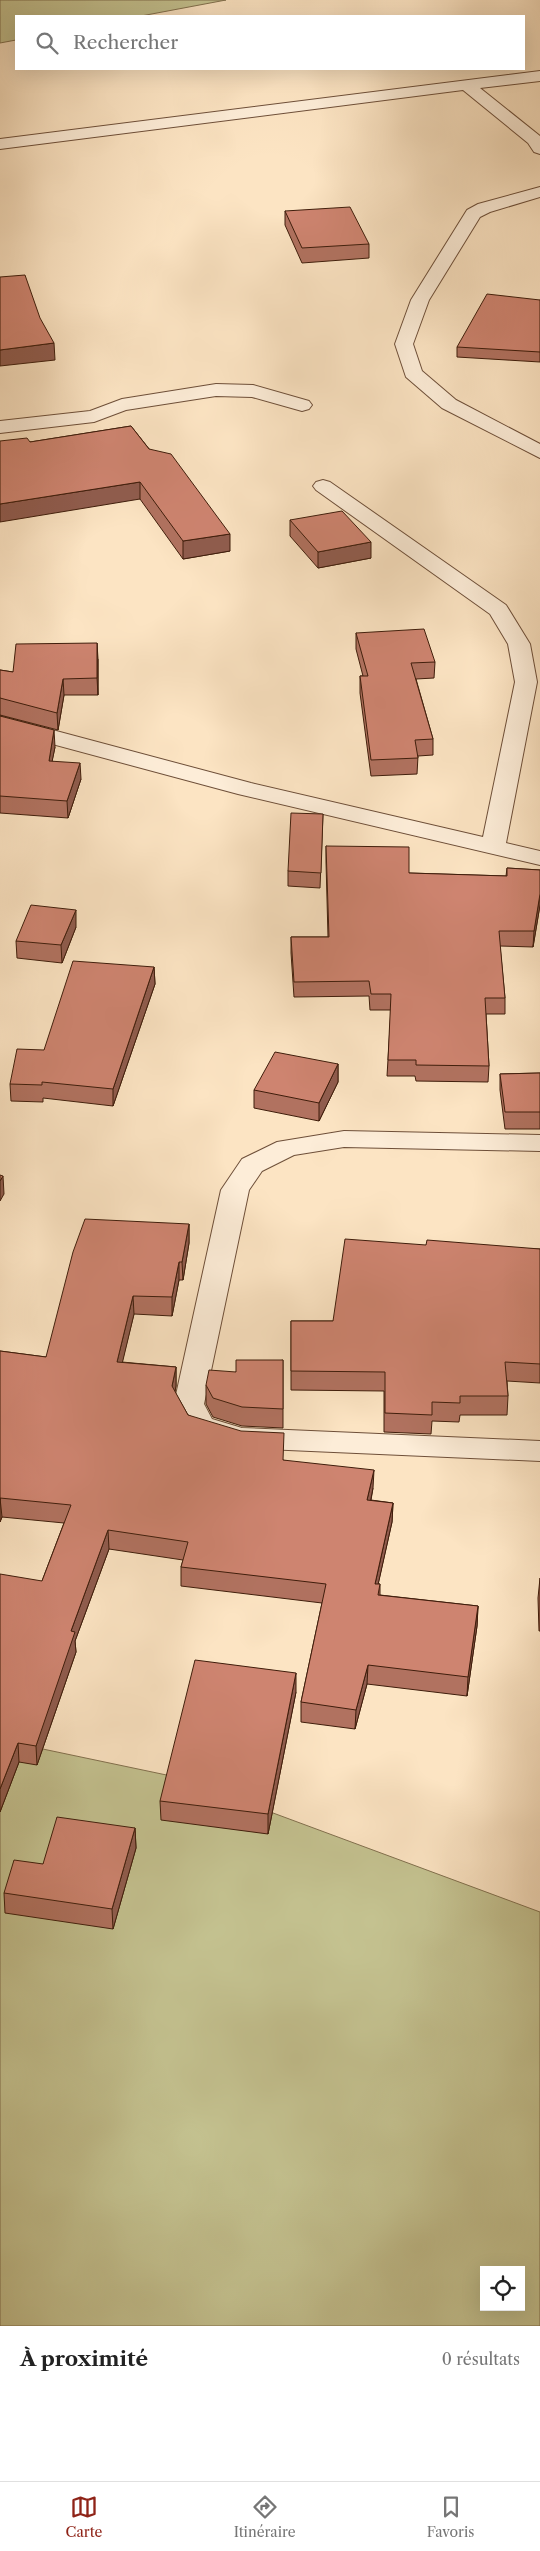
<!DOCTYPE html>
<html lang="fr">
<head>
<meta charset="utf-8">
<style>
  :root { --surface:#fff; --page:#f6f6f6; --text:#222; --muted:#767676; --line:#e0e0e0; --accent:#8f2418 }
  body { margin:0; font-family:"Libre Caslon Text",serif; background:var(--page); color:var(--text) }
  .controls { position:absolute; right:15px; bottom:15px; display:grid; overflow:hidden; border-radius:0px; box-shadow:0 5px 20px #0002 }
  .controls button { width:45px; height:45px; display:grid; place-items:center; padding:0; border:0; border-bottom:1px solid var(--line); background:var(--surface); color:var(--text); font:25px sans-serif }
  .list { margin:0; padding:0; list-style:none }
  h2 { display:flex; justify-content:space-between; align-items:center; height:65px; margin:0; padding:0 20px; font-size:21px }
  h2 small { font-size:16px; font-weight:400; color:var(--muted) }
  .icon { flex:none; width:28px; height:28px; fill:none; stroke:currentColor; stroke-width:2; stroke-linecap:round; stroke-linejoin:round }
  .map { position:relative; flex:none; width:540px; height:2326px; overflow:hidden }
  .search { position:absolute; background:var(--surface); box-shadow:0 5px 20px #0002; left:15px; right:15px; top:15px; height:55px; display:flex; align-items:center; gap:12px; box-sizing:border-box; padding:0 18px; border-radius:0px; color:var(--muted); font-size:19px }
  .sheet { height:155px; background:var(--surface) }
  nav { display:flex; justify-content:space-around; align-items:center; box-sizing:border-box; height:70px; border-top:1px solid var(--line); background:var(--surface); font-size:14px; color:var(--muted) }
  nav a { display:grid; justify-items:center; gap:2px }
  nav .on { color:var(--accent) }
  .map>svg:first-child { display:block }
  .green { fill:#c4c290; stroke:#82704e; fill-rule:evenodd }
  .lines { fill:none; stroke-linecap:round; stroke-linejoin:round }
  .minor-casing { stroke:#6e4f39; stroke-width:2 }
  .minor { fill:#fdedd8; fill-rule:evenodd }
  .wall { fill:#b17260; stroke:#3f1d0b }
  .shaded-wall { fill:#905c4e; stroke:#3f1d0b }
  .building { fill:#ce8470; stroke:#3f1d0b }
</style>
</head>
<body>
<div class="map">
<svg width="540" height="2326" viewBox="0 0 540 2326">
  <rect width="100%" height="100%" fill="#fce4c3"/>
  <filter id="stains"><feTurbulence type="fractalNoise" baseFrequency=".004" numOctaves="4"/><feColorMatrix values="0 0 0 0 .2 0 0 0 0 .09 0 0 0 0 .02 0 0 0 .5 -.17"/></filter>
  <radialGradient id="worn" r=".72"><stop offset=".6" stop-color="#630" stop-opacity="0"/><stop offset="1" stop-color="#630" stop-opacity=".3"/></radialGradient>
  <path class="green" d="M 0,0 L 226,0 L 141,16 L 16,16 L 16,40 L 0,43 Z
    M 0,1740 L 176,1777 L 540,1912 L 540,2326 L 0,2326 ZM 484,2270 L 521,2270 L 521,2307 L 484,2307 Z"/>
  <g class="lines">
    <g class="minor-casing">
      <path id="minor" d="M 540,71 L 540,81 L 480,88 L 540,136 L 540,154 L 534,152 L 528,143 L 463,90 L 0,149 L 0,139 Z
        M 540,187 L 540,197 L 490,212 L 480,217 L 429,300 L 413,344 L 422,371 L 456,400 L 540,444 L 540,458 L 442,408 L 406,377 L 395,344 L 411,300 L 467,210 L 478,204 Z
        M 216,384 L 253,385 L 309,401 L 312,405 L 309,409 L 302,411 L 252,397 L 216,396 L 126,410 L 94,422 L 0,433 L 0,421 L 90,411 L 122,399 Z
        M 323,480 L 330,482 L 506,605 L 530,644 L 537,682 L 506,843 L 540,851 L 540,865 L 238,794 L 0,730 L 0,716 L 251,783 L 483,837 L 515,682 L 508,644 L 490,614 L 316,490 L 313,486 L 316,482 Z
        M 344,1131 L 540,1135 L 540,1151 L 344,1147 L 294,1155 L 262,1171 L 249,1190 L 204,1404 L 212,1419 L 242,1428 L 540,1441 L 540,1461 L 242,1448 L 190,1433 L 174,1404 L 221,1190 L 242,1159 L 277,1142 Z"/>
    </g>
    <use href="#minor" class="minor"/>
  </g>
  <path class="wall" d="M 285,211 L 369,244 L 369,258 L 302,263 L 285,225 Z
    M 540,300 L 540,362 L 457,357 L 457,347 Z
    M 131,426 L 230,551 L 183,559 L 140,499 L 30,442 Z
    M 290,520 L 371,558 L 318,568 L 290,536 Z
    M 356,633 L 435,662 L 434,678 L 416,679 L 433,739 L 433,755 L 418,756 L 417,774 L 371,776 L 360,693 L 360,676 L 363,676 L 356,649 Z
    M 98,659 L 98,695 L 64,695 L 58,730 L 0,715 L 0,670 L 13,672 Z
    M 0,716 L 55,747 L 52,761 L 81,779 L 68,818 L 0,813 Z
    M 323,814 L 320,888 L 288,886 L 288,871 Z
    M 326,846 L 409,873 L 506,876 L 507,868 L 540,870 L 540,905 L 533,947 L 500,946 L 505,998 L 505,1014 L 486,1014 L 489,1066 L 488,1082 L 416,1081 L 415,1076 L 387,1076 L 391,1010 L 370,1010 L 369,996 L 294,997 L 291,953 L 291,937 L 328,937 L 326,862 Z
    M 76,927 L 62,963 L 17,958 L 16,941 Z
    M 154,967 L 155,984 L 113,1106 L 43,1098 L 43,1102 L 11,1101 L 10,1084 L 44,1050 Z
    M 338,1064 L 338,1082 L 319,1121 L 254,1108 L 254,1090 Z
    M 540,1073 L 540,1129 L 505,1129 L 500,1090 L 500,1074 Z
    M 189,1224 L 189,1243 L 183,1280 L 179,1280 L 172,1316 L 134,1314 L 122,1362 L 176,1367 L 176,1386 L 175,1392 L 188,1415 L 283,1460 L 373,1488 L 371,1500 L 393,1503 L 392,1522 L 378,1584 L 380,1584 L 380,1595 L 478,1606 L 477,1626 L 467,1696 L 367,1684 L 355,1729 L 301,1722 L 301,1702 L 322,1603 L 181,1586 L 181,1567 L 183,1560 L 109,1549 L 75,1641 L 76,1652 L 37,1765 L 19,1762 L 0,1812 L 42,1581 L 64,1523 L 2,1517 L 0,1522 L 0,1351 L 46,1357 Z
    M 426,1245 L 540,1249 L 540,1383 L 507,1381 L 508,1396 L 507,1415 L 460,1415 L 459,1422 L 432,1421 L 431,1434 L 384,1432 L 384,1391 L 291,1390 L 291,1321 L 333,1321 Z
    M 283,1360 L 283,1428 L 242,1426 L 213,1417 L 206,1404 L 206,1385 L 236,1372 Z
    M 540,1578 L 540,1631 L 539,1631 L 538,1598 Z
    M 296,1692 L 268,1834 L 161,1820 L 160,1801 Z
    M 135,1828 L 136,1848 L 113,1929 L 5,1913 L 4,1893 L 43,1864 Z"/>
  <path class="shaded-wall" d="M 54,343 L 55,360 L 0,366 L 0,350 Z
    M 140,482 L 140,499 L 0,522 L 0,504 Z
    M 230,534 L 230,551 L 183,559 L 183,541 Z
    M 371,542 L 371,558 L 318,568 L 318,552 Z
    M 97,643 L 98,659 L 98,695 L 97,678 Z
    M 63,679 L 64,695 L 58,730 L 57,713 Z
    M 54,730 L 55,747 L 49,777 L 49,761 Z
    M 80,763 L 81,779 L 68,818 L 67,801 Z
    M 540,894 L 540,905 L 533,947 L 534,931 Z
    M 76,910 L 76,927 L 62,963 L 61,945 Z
    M 154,967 L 155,984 L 113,1106 L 113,1089 Z
    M 338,1064 L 338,1082 L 319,1121 L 319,1103 Z
    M 3,1176 L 4,1194 L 0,1201 L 0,1181 Z
    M 189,1224 L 189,1243 L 183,1280 L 182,1262 Z
    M 179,1262 L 179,1280 L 172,1316 L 172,1297 Z
    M 133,1296 L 134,1314 L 118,1381 L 117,1362 Z
    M 176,1367 L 176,1386 L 172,1405 L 172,1386 Z
    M 374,1470 L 373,1488 L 367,1519 L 367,1500 Z
    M 0,1498 L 2,1517 L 0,1522 Z
    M 393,1503 L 392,1522 L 374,1603 L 375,1584 Z
    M 108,1530 L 109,1549 L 75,1641 L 76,1652 L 37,1765 L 36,1746 L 71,1631 Z
    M 478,1606 L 477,1626 L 467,1696 L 468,1677 Z
    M 368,1665 L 367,1684 L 355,1729 L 356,1710 Z
    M 296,1673 L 296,1692 L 268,1834 L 268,1814 Z
    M 18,1743 L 19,1762 L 0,1812 L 0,1789 Z
    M 135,1828 L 136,1848 L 113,1929 L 112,1909 Z"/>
  <path class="building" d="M 350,207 L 369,244 L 302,248 L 285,211 Z
    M 25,275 L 40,318 L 54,343 L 0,350 L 0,277 Z
    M 487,294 L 540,300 L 540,352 L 457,347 Z
    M 131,426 L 149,449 L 171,454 L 230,534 L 183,541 L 140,482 L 0,504 L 0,441 L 27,438 L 30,442 Z
    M 342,511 L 371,542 L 318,552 L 290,520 Z
    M 424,629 L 435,662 L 411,663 L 433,739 L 415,740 L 418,758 L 371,760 L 360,676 L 368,676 L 356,633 Z
    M 97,643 L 97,678 L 63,679 L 57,713 L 0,698 L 0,670 L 13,672 L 16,644 Z
    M 0,716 L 54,730 L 49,761 L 80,763 L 67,801 L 0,796 Z
    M 291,813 L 323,814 L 321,873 L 288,871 Z
    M 326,846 L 409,847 L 409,873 L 507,876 L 507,868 L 540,870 L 540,894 L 534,931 L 499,931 L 505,998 L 485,998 L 489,1066 L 416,1065 L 416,1060 L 388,1060 L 391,994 L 371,994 L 369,981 L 294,982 L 291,937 L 329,937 Z
    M 31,905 L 76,910 L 61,945 L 16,941 Z
    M 73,961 L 154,967 L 113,1089 L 42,1082 L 42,1085 L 10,1084 L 17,1049 L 44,1050 Z
    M 275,1052 L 338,1064 L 319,1103 L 254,1090 Z
    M 540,1073 L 540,1112 L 505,1112 L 500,1074 Z
    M 0,1175 L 3,1176 L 0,1181 Z
    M 85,1219 L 189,1224 L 182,1262 L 179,1262 L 172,1297 L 133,1296 L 117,1362 L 176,1367 L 172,1386 L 188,1415 L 241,1431 L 284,1433 L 283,1460 L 374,1470 L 367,1500 L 393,1503 L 375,1584 L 380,1584 L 378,1595 L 478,1606 L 468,1677 L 368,1665 L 356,1710 L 301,1702 L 326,1584 L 181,1567 L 188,1542 L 108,1530 L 71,1631 L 75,1632 L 36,1746 L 18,1743 L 0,1789 L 0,1574 L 42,1581 L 71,1505 L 0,1498 L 0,1500 L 0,1351 L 46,1357 L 73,1252 Z
    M 345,1239 L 426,1245 L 427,1240 L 540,1249 L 540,1364 L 505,1362 L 508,1396 L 460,1396 L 460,1403 L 432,1402 L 432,1415 L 385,1413 L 385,1372 L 291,1371 L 291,1321 L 333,1321 Z
    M 236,1360 L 283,1360 L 283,1409 L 242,1407 L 213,1398 L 206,1385 L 209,1370 L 236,1372 Z
    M 195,1660 L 296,1673 L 268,1814 L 160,1801 Z
    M 57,1817 L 135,1828 L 112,1909 L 4,1893 L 14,1860 L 43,1864 Z"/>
  <rect width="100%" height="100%" filter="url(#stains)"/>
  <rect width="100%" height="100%" fill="url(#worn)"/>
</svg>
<div class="controls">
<button><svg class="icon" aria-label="locate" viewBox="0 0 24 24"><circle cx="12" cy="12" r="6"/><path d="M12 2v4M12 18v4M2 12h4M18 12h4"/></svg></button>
</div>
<div class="search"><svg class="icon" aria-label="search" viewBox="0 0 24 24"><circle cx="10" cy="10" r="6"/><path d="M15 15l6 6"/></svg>Rechercher</div>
</div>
<section class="sheet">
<h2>À proximité<small>0 résultats</small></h2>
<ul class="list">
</ul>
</section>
<nav>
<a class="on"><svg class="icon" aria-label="map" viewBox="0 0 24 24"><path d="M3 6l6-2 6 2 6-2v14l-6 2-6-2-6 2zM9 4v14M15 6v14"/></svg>Carte</a>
<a><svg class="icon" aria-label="directions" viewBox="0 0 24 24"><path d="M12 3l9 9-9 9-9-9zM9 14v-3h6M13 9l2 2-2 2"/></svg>Itinéraire</a>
<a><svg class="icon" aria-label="saved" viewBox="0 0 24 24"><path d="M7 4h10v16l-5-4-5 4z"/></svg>Favoris</a>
</nav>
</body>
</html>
